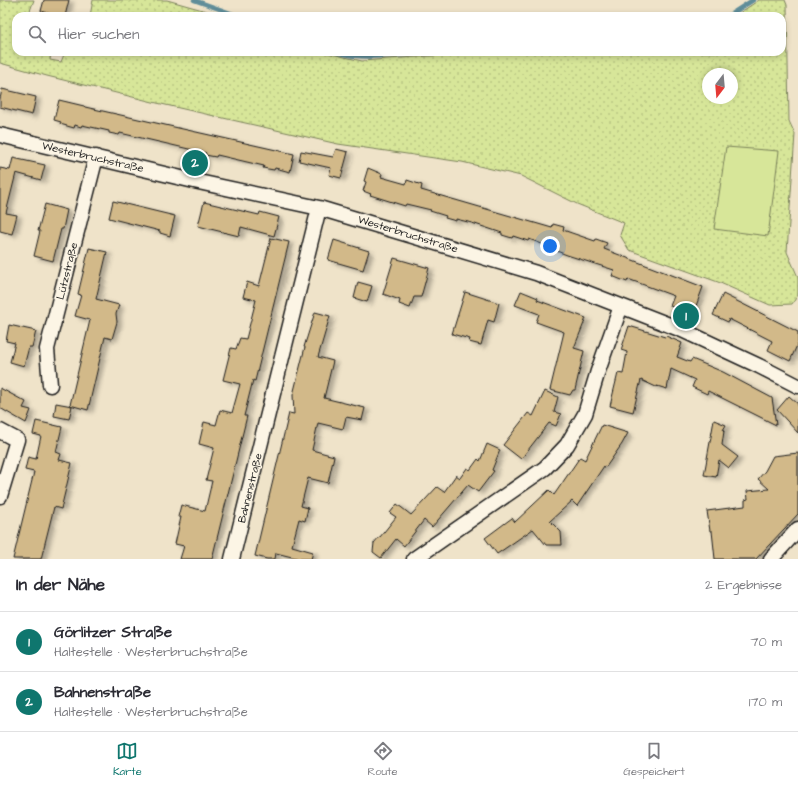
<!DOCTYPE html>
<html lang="de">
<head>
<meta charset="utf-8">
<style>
  :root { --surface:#fff; --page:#f7f7f7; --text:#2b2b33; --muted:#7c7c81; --line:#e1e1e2; --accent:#0f766e }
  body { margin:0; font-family:"Architects Daughter",sans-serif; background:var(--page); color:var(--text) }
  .compass { position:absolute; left:702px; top:68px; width:36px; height:36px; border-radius:50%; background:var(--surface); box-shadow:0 2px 6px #0003; rotate:196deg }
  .you { position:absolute; left:550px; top:246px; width:14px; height:14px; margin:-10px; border:3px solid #fff; border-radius:50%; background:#1a73e8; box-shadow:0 0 0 6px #1a73e833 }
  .badge { display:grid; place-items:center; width:26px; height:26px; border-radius:50%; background:var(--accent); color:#fff; font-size:13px; font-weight:700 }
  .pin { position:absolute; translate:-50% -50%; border:2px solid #fff; box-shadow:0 1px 4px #0006 }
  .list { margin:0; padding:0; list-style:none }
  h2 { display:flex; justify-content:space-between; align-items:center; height:52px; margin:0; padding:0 16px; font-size:17px }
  h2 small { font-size:13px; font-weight:400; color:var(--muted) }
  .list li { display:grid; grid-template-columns:26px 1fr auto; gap:12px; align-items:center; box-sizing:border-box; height:60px; padding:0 16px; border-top:1px solid var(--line) }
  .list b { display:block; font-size:15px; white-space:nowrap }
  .list p { margin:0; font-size:13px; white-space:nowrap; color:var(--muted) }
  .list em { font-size:13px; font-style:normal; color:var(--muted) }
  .icon { flex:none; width:22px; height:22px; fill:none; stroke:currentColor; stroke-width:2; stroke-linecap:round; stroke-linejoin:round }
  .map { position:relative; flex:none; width:798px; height:559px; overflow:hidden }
  .search { position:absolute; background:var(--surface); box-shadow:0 2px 6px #0003; left:12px; right:12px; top:12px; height:44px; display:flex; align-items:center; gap:10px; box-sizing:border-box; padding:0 14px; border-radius:12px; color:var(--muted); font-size:15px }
  .sheet { height:172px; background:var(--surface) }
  nav { display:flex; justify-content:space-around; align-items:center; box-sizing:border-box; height:56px; border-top:1px solid var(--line); background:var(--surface); font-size:11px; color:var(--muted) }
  nav a { display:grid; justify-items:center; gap:2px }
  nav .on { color:var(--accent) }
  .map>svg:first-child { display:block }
  .grass { fill:url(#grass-dots); stroke:#7a815a; fill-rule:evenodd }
  .pitch { fill:#d7e699; stroke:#7a815a }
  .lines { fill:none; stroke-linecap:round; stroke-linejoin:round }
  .stream { stroke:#5f8d99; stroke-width:4.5 }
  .building { fill:#d2b989; stroke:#1c1c1c; filter:url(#shadow) }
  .minor-casing { stroke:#1c1c1c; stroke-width:17 }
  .minor { stroke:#fcf5e5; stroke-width:14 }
  .labels { text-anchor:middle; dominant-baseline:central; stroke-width:3; stroke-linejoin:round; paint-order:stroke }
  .street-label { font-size:11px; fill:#1c1c1c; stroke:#fcf5e5 }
</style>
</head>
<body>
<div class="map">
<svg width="798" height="559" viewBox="0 0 798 559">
  <defs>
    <pattern id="grass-dots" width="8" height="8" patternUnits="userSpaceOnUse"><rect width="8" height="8" fill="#d7e699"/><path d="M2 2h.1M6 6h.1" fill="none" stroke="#b8c583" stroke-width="1.8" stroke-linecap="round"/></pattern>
    <filter id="shadow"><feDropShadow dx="4.5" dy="2.5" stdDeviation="2" flood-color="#0004"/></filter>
  </defs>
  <rect width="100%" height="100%" fill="#efe3c9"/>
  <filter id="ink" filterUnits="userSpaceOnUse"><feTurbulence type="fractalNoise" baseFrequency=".025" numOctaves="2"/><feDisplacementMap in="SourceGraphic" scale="8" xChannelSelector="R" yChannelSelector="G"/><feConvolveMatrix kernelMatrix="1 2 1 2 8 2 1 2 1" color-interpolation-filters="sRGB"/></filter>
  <g filter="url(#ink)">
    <path class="grass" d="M 0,0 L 34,0 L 28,16 L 16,16 L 16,52 L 51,52 L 50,60 L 61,62 L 65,52 L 323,52 L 362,61 L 484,52 L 782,52 L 782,16 L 735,16 L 759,0 L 785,0 L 787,5 L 789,121 L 795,134 L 787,252 L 798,277 L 798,295 L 792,304 L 770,305 L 718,282 L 629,250 L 620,235 L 624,223 L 577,204 L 521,176 L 462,162 L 338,144 L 157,103 L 47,76 L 0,63 ZM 708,74 L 732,74 L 732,98 L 708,98 Z
      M 93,0 L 167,0 L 224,16 L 90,16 Z"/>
    <path class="pitch" d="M 726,147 L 779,151 L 768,236 L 714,229 Z"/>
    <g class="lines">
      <path class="stream" d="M 194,0 L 239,16
        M 728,16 L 753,0
        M 336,52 C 367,61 400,54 431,52"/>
    </g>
    <path class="building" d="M 44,0 L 69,0 L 65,16 L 59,16 L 41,11 Z
      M 2,89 L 36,97 L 32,115 L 0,107 L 0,99 Z
      M 59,100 L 84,106 L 85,107 L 294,154 L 290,172 L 275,168 L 274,170 L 268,169 L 263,168 L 264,166 L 217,155 L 216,157 L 205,155 L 206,153 L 120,133 L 119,135 L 109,133 L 109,131 L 82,125 L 81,127 L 75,125 L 74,128 L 60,124 L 61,122 L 54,120 Z
      M 336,149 L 348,152 L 341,178 L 329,175 L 331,168 L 299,161 L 301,151 L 333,157 Z
      M 13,158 L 45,165 L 41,180 L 16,173 L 6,213 L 17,215 L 12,234 L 0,231 L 0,168 L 10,170 Z
      M 368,168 L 382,174 L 381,177 L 406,184 L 407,180 L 422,185 L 421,190 L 552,228 L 553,224 L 564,227 L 563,230 L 595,241 L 596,239 L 607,243 L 604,249 L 703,287 L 693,314 L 670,306 L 674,296 L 628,279 L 627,282 L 612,276 L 614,270 L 567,255 L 554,250 L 555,249 L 529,239 L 528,241 L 513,236 L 512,238 L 502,235 L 502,233 L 472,223 L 456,219 L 456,221 L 445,218 L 446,216 L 430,211 L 431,210 L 406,204 L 405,206 L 370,195 L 371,194 L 363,191 L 366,182 L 364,181 Z
      M 113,201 L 175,216 L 170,236 L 160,233 L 160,231 L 109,218 Z
      M 204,202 L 259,215 L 260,212 L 279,217 L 274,236 L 241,227 L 239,236 L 198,226 Z
      M 45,204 L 67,210 L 63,229 L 61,229 L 53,261 L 34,256 L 40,231 L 38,231 Z
      M 271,238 L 289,242 L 255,381 L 253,380 L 244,416 L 247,416 L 212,559 L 180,559 L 184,546 L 175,544 L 181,517 L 178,517 L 181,505 L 205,511 L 212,481 L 206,480 L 214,448 L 199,444 L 204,422 L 216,425 L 220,410 L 232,413 L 240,384 L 223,380 L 231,348 L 236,349 L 240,338 L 246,339 L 256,300 L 243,297 L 247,282 L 259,286 Z
      M 334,240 L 369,251 L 363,270 L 328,260 Z
      M 89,248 L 107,252 L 96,299 L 119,305 L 116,314 L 117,322 L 112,339 L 105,337 L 88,410 L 70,405 L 90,320 L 75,316 L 81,295 L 78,294 Z
      M 394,258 L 429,268 L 421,297 L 414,297 L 410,308 L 399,304 L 400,300 L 383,294 Z
      M 358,282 L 372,286 L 367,302 L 354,298 Z
      M 521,291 L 538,298 L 537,300 L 586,318 L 574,348 L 584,351 L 575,390 L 573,390 L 570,395 L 550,390 L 564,332 L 536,322 L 539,314 L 515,305 Z
      M 465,292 L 499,303 L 494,322 L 488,320 L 481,345 L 469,342 L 470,339 L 452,334 Z
      M 723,294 L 798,332 L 798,343 L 790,361 L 768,350 L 772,341 L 729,319 L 728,322 L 713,315 Z
      M 315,312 L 330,316 L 318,357 L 333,361 L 324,398 L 365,408 L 362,420 L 346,417 L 343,429 L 318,423 L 312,450 L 334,456 L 328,483 L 308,478 L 301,506 L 308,508 L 305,521 L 299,519 L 292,546 L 313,552 L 311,559 L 300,559 L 276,553 L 275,559 L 267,559 L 255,556 L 289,413 L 294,414 L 293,395 L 305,347 L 304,347 Z
      M 9,325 L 36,331 L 32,347 L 29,347 L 24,366 L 10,362 L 15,343 L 6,341 Z
      M 629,326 L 665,337 L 666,336 L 682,343 L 677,357 L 690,362 L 692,359 L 723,372 L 772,398 L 776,425 L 708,391 L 707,394 L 692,387 L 695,380 L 671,369 L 667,389 L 657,386 L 656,387 L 641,380 L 633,412 L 610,406 L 618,373 L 623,374 L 627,352 L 621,350 Z
      M 0,388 L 26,402 L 23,408 L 31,410 L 26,423 L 0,408 Z
      M 545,391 L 558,397 L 554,412 L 561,414 L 556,426 L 549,423 L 521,459 L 503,445 L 528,413 L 533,416 Z
      M 789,396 L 798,404 L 798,433 L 777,410 Z
      M 56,403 L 72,406 L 69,419 L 54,416 Z
      M 714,420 L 726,425 L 723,430 L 724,431 L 722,445 L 738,457 L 729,468 L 719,460 L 716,477 L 704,475 Z
      M 36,421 L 62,427 L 56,452 L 61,454 L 59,460 L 72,463 L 61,509 L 54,507 L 41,559 L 13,559 L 34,472 L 25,470 L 28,457 L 36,459 L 41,436 L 33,434 Z
      M 602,425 L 628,433 L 622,444 L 606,467 L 604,466 L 577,506 L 572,501 L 550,521 L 561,532 L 562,545 L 546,545 L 533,529 L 497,554 L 485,538 L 512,518 L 515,522 L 549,490 L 554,495 L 580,457 L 585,460 Z
      M 487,444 L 500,450 L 492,470 L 494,471 L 478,492 L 468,485 L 432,527 L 424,520 L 404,546 L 396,539 L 381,558 L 373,552 L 374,543 L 379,537 L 380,537 L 396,517 L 390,513 L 397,504 L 411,515 L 437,487 L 444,492 L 456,475 L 460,478 L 467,468 L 470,470 L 478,459 L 480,461 Z
      M 798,453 L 798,514 L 756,559 L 715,559 L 712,531 L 710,531 L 707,511 L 745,506 L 745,500 L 748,499 L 747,491 L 769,489 L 758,479 L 765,471 L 773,456 Z"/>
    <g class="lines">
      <g class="minor-casing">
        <path id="minor" d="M 0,135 L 194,181 L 319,208 L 536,273 L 682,330 L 759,366 L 798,386
          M 50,385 L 47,349 L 96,157
          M 0,431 L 17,440 L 0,496
          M 232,559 L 319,208
          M 414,559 L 545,468 L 567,445 L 585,414 L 598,371 L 621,306
          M 771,559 L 798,529"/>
      </g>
      <use href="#minor" class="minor"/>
    </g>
  </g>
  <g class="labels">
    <g class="street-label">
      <text transform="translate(93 157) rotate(13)">Westerbruchstraße</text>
      <text transform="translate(408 234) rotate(17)">Westerbruchstraße</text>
      <text transform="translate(67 271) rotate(-76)">Lützstraße</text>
      <text transform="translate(250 488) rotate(-76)">Bahnenstraße</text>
    </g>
  </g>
</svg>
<svg class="compass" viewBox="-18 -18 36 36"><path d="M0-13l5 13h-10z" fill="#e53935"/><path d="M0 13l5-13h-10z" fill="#7c7c81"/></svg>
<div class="you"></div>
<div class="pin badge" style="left:686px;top:316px">1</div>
<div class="pin badge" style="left:195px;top:163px">2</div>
<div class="search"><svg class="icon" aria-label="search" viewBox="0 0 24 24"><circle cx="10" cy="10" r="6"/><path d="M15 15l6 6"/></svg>Hier suchen</div>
</div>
<section class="sheet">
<h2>In der Nähe<small>2 Ergebnisse</small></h2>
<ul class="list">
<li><span class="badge">1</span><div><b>Görlitzer Straße</b><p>Haltestelle · Westerbruchstraße</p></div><em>70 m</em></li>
<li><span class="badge">2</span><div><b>Bahnenstraße</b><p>Haltestelle · Westerbruchstraße</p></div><em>170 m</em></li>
</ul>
</section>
<nav>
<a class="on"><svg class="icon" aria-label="map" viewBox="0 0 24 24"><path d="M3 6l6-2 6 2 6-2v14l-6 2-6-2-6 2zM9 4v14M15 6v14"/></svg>Karte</a>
<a><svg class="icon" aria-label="directions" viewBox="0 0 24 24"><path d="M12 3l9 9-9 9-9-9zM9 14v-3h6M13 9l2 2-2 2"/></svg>Route</a>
<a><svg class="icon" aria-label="saved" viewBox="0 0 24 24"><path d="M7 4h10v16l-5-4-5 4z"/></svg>Gespeichert</a>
</nav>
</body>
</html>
